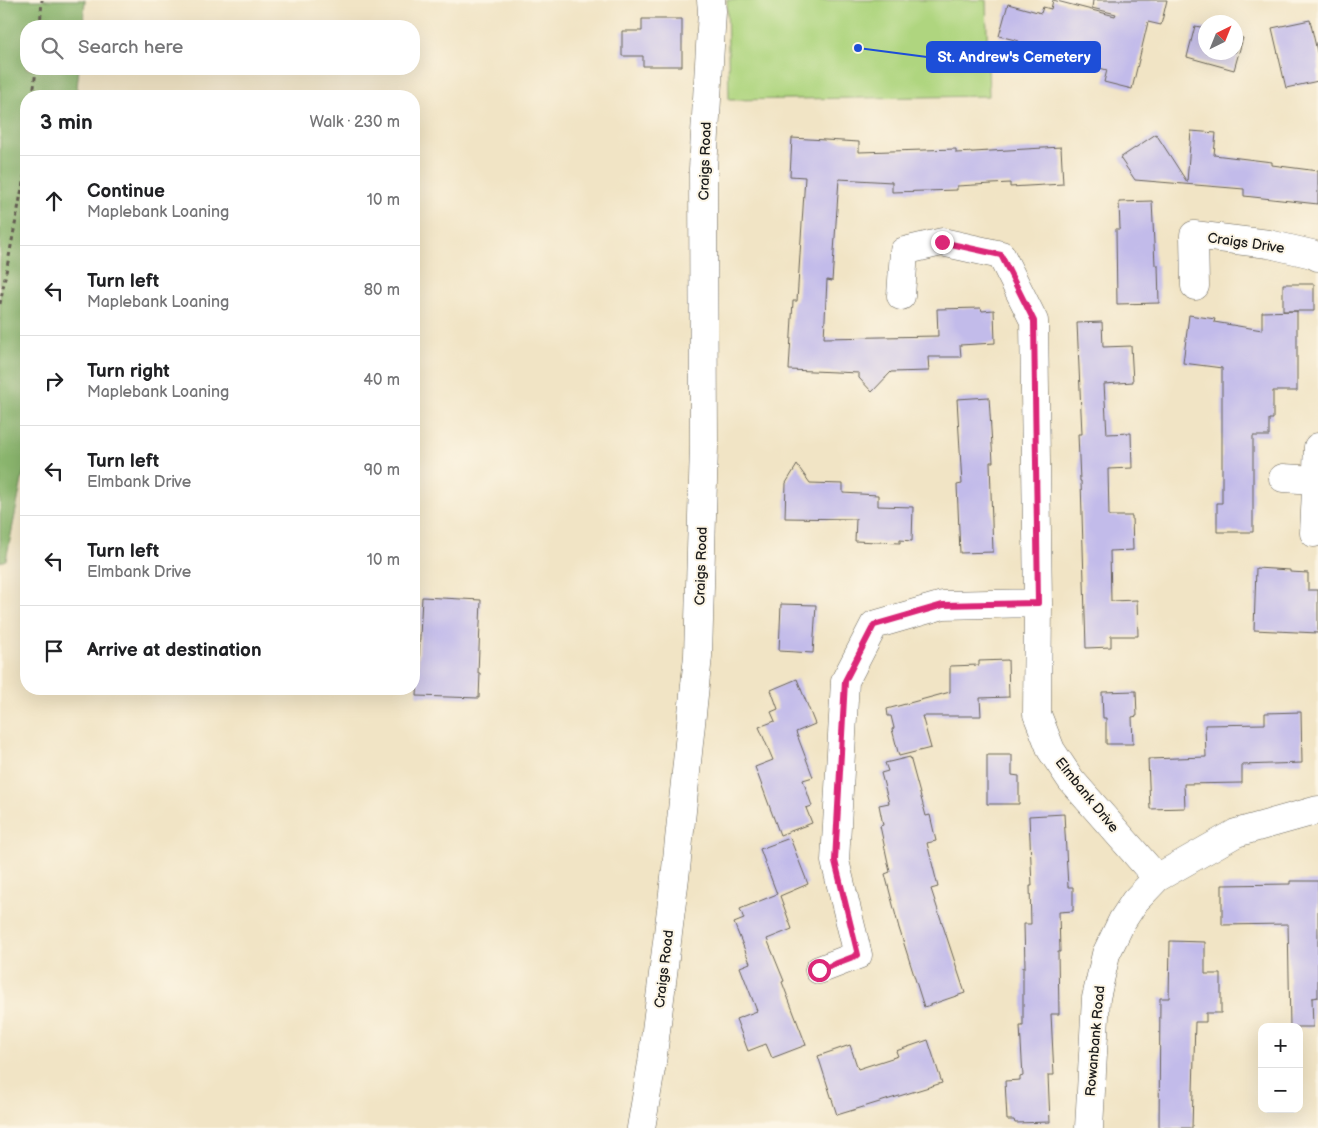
<!DOCTYPE html>
<html lang="en">
<head>
<meta charset="utf-8">
<style>
  :root { --surface:#fff; --page:#f6f6f6; --text:#202124; --muted:#757577; --line:#e0e0e0 }
  body { margin:0; font-family:"Balsamiq Sans",sans-serif; background:var(--page); color:var(--text) }
  .controls { position:absolute; right:15px; bottom:15px; display:grid; overflow:hidden; border-radius:10px; box-shadow:0 5px 20px #0002 }
  .controls button { width:45px; height:45px; display:grid; place-items:center; padding:0; border:0; border-bottom:1px solid var(--line); background:var(--surface); color:var(--text); font:25px sans-serif }
  .compass { position:absolute; left:1198px; top:15px; width:45px; height:45px; border-radius:50%; background:var(--surface); box-shadow:0 5px 20px #0002; rotate:43deg }
  .stop { position:absolute; width:15px; height:15px; margin:-11px; border:4px solid #db2777; border-radius:50%; background:#fff }
  .stop.end { background:#db2777; border-color:#fff; box-shadow:0 1px 5px #0008 }
  .list { margin:0; padding:0; list-style:none }
  h2 { display:flex; justify-content:space-between; align-items:center; height:65px; margin:0; padding:0 20px; font-size:21px }
  h2 small { font-size:16px; font-weight:400; color:var(--muted) }
  .list li { display:grid; grid-template-columns:32px 1fr auto; gap:15px; align-items:center; box-sizing:border-box; height:90px; padding:0 20px; border-top:1px solid var(--line) }
  .list b { display:block; font-size:19px; white-space:nowrap }
  .list p { margin:0; font-size:16px; white-space:nowrap; color:var(--muted) }
  .list em { font-size:16px; font-style:normal; color:var(--muted) }
  .icon { flex:none; width:28px; height:28px; fill:none; stroke:currentColor; stroke-width:2; stroke-linecap:round; stroke-linejoin:round }
  .map { position:relative; flex:none; width:1318px; height:1128px; overflow:hidden }
  .search { position:absolute; background:var(--surface); box-shadow:0 5px 20px #0002; left:20px; top:20px; width:400px; height:55px; display:flex; align-items:center; gap:12px; box-sizing:border-box; padding:0 18px; border-radius:20px; color:var(--muted); font-size:19px }
  .panel { position:absolute; background:var(--surface); box-shadow:0 5px 20px #0002; left:20px; top:90px; width:400px; height:605px; border-radius:20px }
  .map>svg:first-child { display:block }
  .green { fill:#afd57f; stroke:#66784e }
  .forest { fill:#8bb66e; stroke:#546945 }
  .building { fill:#c2bbea }
  .lines { fill:none; stroke-linecap:round; stroke-linejoin:round }
  .street-casing { stroke:#676257; stroke-width:29 }
  .path { stroke:#676257; stroke-width:3; stroke-dasharray:4 4; stroke-linecap:butt }
  .street { stroke:#fff; stroke-width:28 }
  .route { stroke:#db2777; stroke-width:6 }
  .labels { text-anchor:middle; dominant-baseline:central; stroke-width:4; stroke-linejoin:round; paint-order:stroke }
  .street-label { font-size:14px; fill:#1c1c1c; stroke:#fcf5e5 }
  .leader { fill:none; stroke:#1d4ed8; stroke-width:2 }
  .callout-dot { fill:#1d4ed8; stroke:#fcf5e5; stroke-width:2 }
  .callout { fill:#1d4ed8; stroke:#1d4ed8; stroke-width:2 }
  .callout-label { font-size:15px; text-anchor:middle; font-weight:bold; fill:#fff }
</style>
</head>
<body>
<div class="map">
<svg width="1318" height="1128" viewBox="0 0 1318 1128">
  <rect width="100%" height="100%" fill="#fcf5e5"/>
  <filter id="ink" filterUnits="userSpaceOnUse"><feTurbulence type="fractalNoise" baseFrequency=".02" numOctaves="2"/><feDisplacementMap in="SourceGraphic" scale="10" xChannelSelector="R" yChannelSelector="G"/><feConvolveMatrix kernelMatrix="1 2 1 2 8 2 1 2 1" color-interpolation-filters="sRGB"/></filter>
  <filter id="wash" filterUnits="userSpaceOnUse"><feTurbulence type="fractalNoise" baseFrequency=".0096" numOctaves="4" result="noise"/><feDisplacementMap in="SourceGraphic" scale="20" xChannelSelector="R" yChannelSelector="G"/><feGaussianBlur stdDeviation="1.12" result="paint"/><feColorMatrix in="noise" values="0 0 0 0 0 0 0 0 0 0 0 0 0 0 0 0 0 1.4 0 .05"/><feComposite in="paint" operator="in"/></filter>
  <g filter="url(#wash)">
    <rect width="100%" height="100%" fill="#f1e4c5"/>
    <path class="green" d="M 727,0 L 986,0 L 989,96 L 729,100 Z"/>
    <path class="forest" d="M 0,0 L 85,0 L 83,26 L 26,26 L 26,69 L 79,69 L 76,96 L 26,96 L 26,460 L 6,560 L 0,562 Z"/>
    <g id="blocks">
      <path class="building" d="M 1053,0 L 1115,16 L 1116,14 L 1092,8 L 1093,0 L 1167,0 L 1161,25 L 1148,22 L 1132,89 L 1104,82 L 1107,70 L 1018,46 L 1019,41 L 999,36 L 1008,4 L 1041,13 L 1043,7 L 1051,9 Z
        M 642,19 L 682,19 L 682,66 L 643,66 L 643,56 L 622,56 L 622,31 L 642,31 Z
        M 1310,20 L 1318,56 L 1318,81 L 1286,88 L 1272,28 Z
        M 1195,26 L 1206,28 L 1206,52 L 1236,52 L 1236,36 L 1243,38 L 1234,70 L 1187,57 Z
        M 1191,131 L 1216,133 L 1214,155 L 1272,162 L 1272,165 L 1318,171 L 1318,204 L 1244,196 L 1244,189 L 1135,180 L 1120,158 L 1156,134 L 1187,182 Z
        M 792,138 L 859,142 L 859,152 L 956,149 L 956,153 L 1061,147 L 1063,184 L 1010,187 L 1010,183 L 957,186 L 957,190 L 892,192 L 892,182 L 839,179 L 832,281 L 827,280 L 824,338 L 938,336 L 937,309 L 981,308 L 982,311 L 994,310 L 995,343 L 960,345 L 961,357 L 928,357 L 929,371 L 891,372 L 872,392 L 859,378 L 859,373 L 789,370 L 793,301 L 797,301 L 805,177 L 790,176 Z
        M 1152,201 L 1155,265 L 1158,265 L 1159,303 L 1117,304 L 1116,229 L 1120,229 L 1119,202 Z
        M 1283,284 L 1314,284 L 1314,311 L 1283,311 Z
        M 1297,311 L 1297,391 L 1273,391 L 1273,419 L 1269,419 L 1269,436 L 1253,436 L 1253,532 L 1217,532 L 1217,503 L 1222,503 L 1222,368 L 1183,363 L 1189,315 L 1215,319 L 1214,322 L 1262,330 L 1262,312 Z
        M 1102,322 L 1103,347 L 1131,346 L 1133,382 L 1104,384 L 1107,434 L 1131,433 L 1132,468 L 1108,469 L 1109,516 L 1132,516 L 1133,550 L 1110,551 L 1111,601 L 1137,600 L 1138,636 L 1111,636 L 1111,647 L 1086,648 L 1081,481 L 1080,481 L 1078,434 L 1082,434 L 1077,323 Z
        M 989,397 L 993,462 L 990,462 L 993,552 L 960,553 L 957,485 L 962,484 L 957,399 Z
        M 797,465 L 810,483 L 843,484 L 843,493 L 878,495 L 878,506 L 913,507 L 912,541 L 900,540 L 900,543 L 855,541 L 856,519 L 785,518 L 786,483 Z
        M 1256,568 L 1290,570 L 1290,572 L 1308,573 L 1308,590 L 1318,590 L 1318,633 L 1254,630 Z
        M 422,597 L 481,600 L 478,673 L 480,673 L 479,698 L 417,696 Z
        M 781,604 L 816,605 L 813,653 L 779,651 Z
        M 1008,660 L 1009,697 L 980,698 L 981,716 L 922,716 L 931,748 L 899,756 L 892,729 L 894,728 L 891,716 L 888,716 L 887,709 L 950,692 L 950,666 L 979,665 L 979,661 Z
        M 797,679 L 815,724 L 796,732 L 813,777 L 803,780 L 812,806 L 806,808 L 812,823 L 780,835 L 755,767 L 773,760 L 759,727 L 775,721 L 771,712 L 778,709 L 771,690 Z
        M 1136,691 L 1137,716 L 1132,717 L 1133,744 L 1106,744 L 1106,718 L 1103,718 L 1102,692 Z
        M 1301,712 L 1302,763 L 1242,765 L 1242,783 L 1184,784 L 1185,808 L 1150,809 L 1148,759 L 1206,757 L 1205,725 L 1265,724 L 1265,713 Z
        M 987,755 L 1012,755 L 1012,775 L 1019,776 L 1019,804 L 987,804 Z
        M 910,757 L 926,816 L 930,815 L 936,841 L 927,843 L 938,887 L 931,889 L 965,993 L 924,1007 L 899,928 L 885,874 L 890,872 L 880,826 L 883,825 L 879,805 L 889,803 L 881,773 L 888,771 L 885,763 Z
        M 1064,814 L 1068,887 L 1073,887 L 1073,911 L 1059,912 L 1060,952 L 1058,952 L 1059,1014 L 1051,1014 L 1054,1075 L 1048,1075 L 1050,1122 L 1015,1123 L 1014,1120 L 1007,1120 L 1005,1081 L 1020,1080 L 1020,1077 L 1023,1076 L 1020,1026 L 1023,1026 L 1023,967 L 1025,967 L 1024,924 L 1031,924 L 1030,886 L 1032,886 L 1029,816 Z
        M 790,838 L 808,884 L 780,896 L 792,929 L 767,939 L 784,981 L 782,982 L 806,1045 L 772,1058 L 766,1044 L 748,1051 L 736,1019 L 757,1011 L 740,967 L 750,963 L 734,923 L 744,919 L 740,909 L 777,894 L 760,849 Z
        M 1290,881 L 1318,881 L 1318,997 L 1312,998 L 1313,1027 L 1290,1027 L 1288,924 L 1222,925 L 1222,885 L 1290,884 Z
        M 1170,941 L 1205,942 L 1205,974 L 1221,974 L 1221,1013 L 1206,1013 L 1206,1022 L 1195,1022 L 1192,1128 L 1159,1128 L 1160,998 L 1169,998 Z
        M 928,1040 L 942,1083 L 837,1115 L 818,1056 L 850,1045 L 858,1069 L 898,1056 L 896,1051 Z"/>
    </g>
  </g>
  <g filter="url(#ink)">
    <use href="#blocks" fill-opacity="0" stroke="#676257" stroke-width="1"/>
    <g class="lines">
      <g class="street-casing">
        <path id="street" d="M 1195,286 L 1194,235 L 1269,244 L 1312,254 L 1318,257
          M 901,296 L 904,251 L 942,242 L 1001,255 L 1034,321 L 1038,603 L 1037,714 L 1051,750 L 1071,780 L 1157,878
          M 1283,478 L 1316,480
          M 1314,533 L 1318,447
          M 819,970 L 858,955 L 835,861 L 845,681 L 874,625 L 943,605 L 1038,603
          M 641,1128 L 652,1063 L 676,869 L 698,656 L 704,446 L 703,169 L 712,11 L 711,0
          M 1089,1128 L 1096,998 L 1106,954 L 1122,921 L 1135,901 L 1157,878 L 1236,833 L 1318,810"/>
      </g>
      <path class="path" d="M 40,26 L 42,0
        M 33,96 L 36,69
        M 0,304 L 26,167"/>
      <use href="#street" class="street"/>
    </g>
  </g>
  <g class="lines" filter="url(#ink)">
    <path class="route" d="M 819,970 L 858,955 L 835,861 L 845,681 L 874,625 L 943,605 L 1038,603 L 1034,321 L 1001,255 L 942,242"/>
  </g>
  <g class="labels">
    <g class="street-label">
      <text transform="translate(705 161) rotate(-88)">Craigs Road</text>
      <text transform="translate(1246 243) rotate(8)">Craigs Drive</text>
      <text transform="translate(701 566) rotate(-88)">Craigs Road</text>
      <text transform="translate(1087 795) rotate(51)">Elmbank Drive</text>
      <text transform="translate(664 969) rotate(-83)">Craigs Road</text>
      <text transform="translate(1095 1041) rotate(-85)">Rowanbank Road</text>
    </g>
  </g>
  <path class="leader" d="M858 48L927 57"/>
  <circle class="callout-dot" cx="858" cy="48" r="5"/>
  <rect class="callout" x="927" y="42" width="173" height="30" rx="5"/>
  <g class="callout-label">
    <text x="1014" y="62">St. Andrew's Cemetery</text>
  </g>
</svg>
<div class="controls">
<button>+</button>
<button>−</button>
</div>
<svg class="compass" viewBox="-18 -18 36 36"><path d="M0-13l5 13h-10z" fill="#e53935"/><path d="M0 13l5-13h-10z" fill="#757577"/></svg>
<div class="stop" style="left:819px;top:970px"></div>
<div class="stop end" style="left:942px;top:242px"></div>
<div class="search"><svg class="icon" aria-label="search" viewBox="0 0 24 24"><circle cx="10" cy="10" r="6"/><path d="M15 15l6 6"/></svg>Search here</div>
<section class="panel">
<h2>3 min<small>Walk · 230 m</small></h2>
<ul class="list">
<li><svg class="icon" aria-label="ahead" viewBox="0 0 24 24"><path d="M12 20V5M6 11l6-6 6 6"/></svg><div><b>Continue</b><p>Maplebank Loaning</p></div><em>10 m</em></li>
<li><svg class="icon" aria-label="left" viewBox="0 0 24 24"><path d="M17 20v-9H6M10 6l-5 5 5 5"/></svg><div><b>Turn left</b><p>Maplebank Loaning</p></div><em>80 m</em></li>
<li><svg class="icon" aria-label="right" viewBox="0 0 24 24"><path d="M7 20v-9h11M14 6l5 5-5 5"/></svg><div><b>Turn right</b><p>Maplebank Loaning</p></div><em>40 m</em></li>
<li><svg class="icon" aria-label="left" viewBox="0 0 24 24"><path d="M17 20v-9H6M10 6l-5 5 5 5"/></svg><div><b>Turn left</b><p>Elmbank Drive</p></div><em>90 m</em></li>
<li><svg class="icon" aria-label="left" viewBox="0 0 24 24"><path d="M17 20v-9H6M10 6l-5 5 5 5"/></svg><div><b>Turn left</b><p>Elmbank Drive</p></div><em>10 m</em></li>
<li><svg class="icon" aria-label="arrive" viewBox="0 0 24 24"><path d="M6 21V4h12l-3 4 3 4H6"/></svg><div><b>Arrive at destination</b></div></li>
</ul>
</section>
</div>
</body>
</html>
